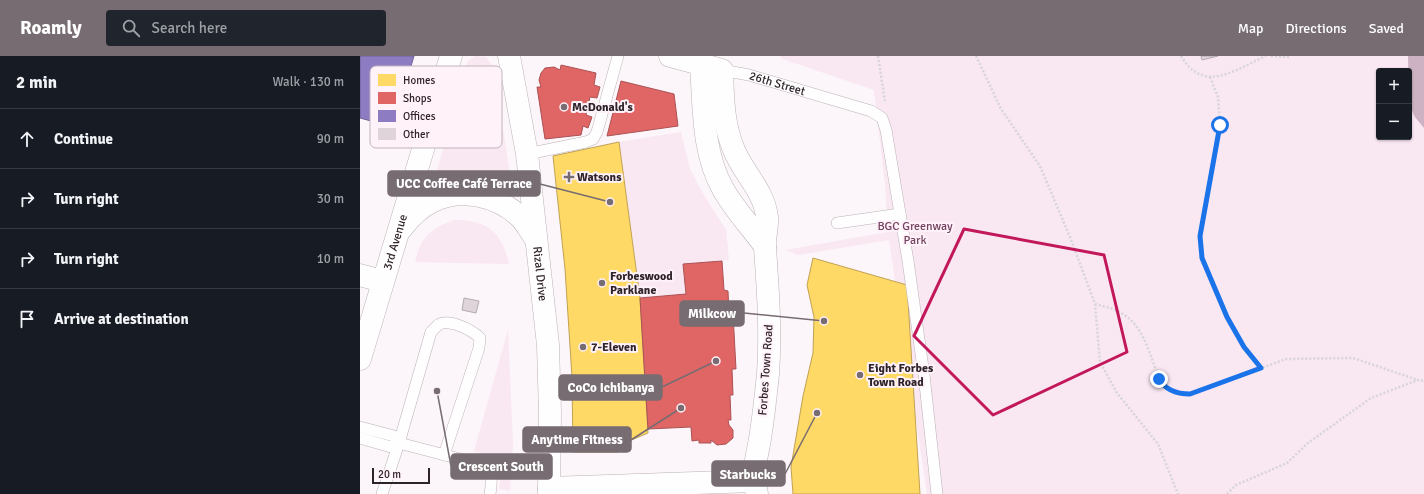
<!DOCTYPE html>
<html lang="en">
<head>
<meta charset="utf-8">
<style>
  :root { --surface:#171b24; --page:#20242c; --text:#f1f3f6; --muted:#9ea1a6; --line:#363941; --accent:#776c72 }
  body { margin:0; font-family:Signika,sans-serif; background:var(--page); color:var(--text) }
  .controls { position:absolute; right:12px; top:12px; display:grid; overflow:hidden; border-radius:4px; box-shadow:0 1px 3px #0004 }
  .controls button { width:36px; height:36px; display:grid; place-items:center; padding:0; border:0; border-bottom:1px solid var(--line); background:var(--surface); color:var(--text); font:20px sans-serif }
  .scale { position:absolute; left:12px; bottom:10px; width:58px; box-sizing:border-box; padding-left:4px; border:2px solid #2f232a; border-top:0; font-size:11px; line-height:14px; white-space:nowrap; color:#2f232a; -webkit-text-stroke:3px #fff2f9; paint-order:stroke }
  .stop { position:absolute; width:12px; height:12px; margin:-9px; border:3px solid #1a73e8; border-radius:50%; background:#fff }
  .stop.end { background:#1a73e8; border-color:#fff; box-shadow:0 1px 4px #0008 }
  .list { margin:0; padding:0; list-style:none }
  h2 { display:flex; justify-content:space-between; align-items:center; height:52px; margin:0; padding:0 16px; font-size:17px }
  h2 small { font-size:13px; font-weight:400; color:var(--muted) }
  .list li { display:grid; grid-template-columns:26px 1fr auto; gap:12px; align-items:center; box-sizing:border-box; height:60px; padding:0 16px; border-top:1px solid var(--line) }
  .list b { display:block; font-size:15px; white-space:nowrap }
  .list em { font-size:13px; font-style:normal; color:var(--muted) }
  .icon { flex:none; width:22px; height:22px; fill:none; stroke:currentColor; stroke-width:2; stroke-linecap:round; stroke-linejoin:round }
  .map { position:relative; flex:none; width:1064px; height:438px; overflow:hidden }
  header { display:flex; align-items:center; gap:24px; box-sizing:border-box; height:56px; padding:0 20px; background:var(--accent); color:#fff }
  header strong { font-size:19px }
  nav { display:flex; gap:22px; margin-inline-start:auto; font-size:14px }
  .search { width:280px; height:36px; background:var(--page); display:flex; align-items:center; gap:10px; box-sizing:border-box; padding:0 14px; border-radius:4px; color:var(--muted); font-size:15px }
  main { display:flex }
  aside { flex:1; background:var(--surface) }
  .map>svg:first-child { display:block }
  .green { fill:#f9e7f2; fill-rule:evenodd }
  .water { fill:#ccb2c2 }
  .homes { fill:#ffd966; stroke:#c1a254 }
  .shops { fill:#e06666; stroke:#ab5254 }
  .offices { fill:#8e7cc3; stroke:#726195 }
  .building { fill:#ded4da; stroke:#b4abb0 }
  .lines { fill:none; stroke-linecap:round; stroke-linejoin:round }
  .service-casing { stroke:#bbb2b7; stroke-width:12 }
  .minor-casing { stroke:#bbb2b7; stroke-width:23 }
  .path { stroke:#d7d5d6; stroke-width:2.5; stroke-dasharray:2 2; stroke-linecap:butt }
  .service { stroke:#fffefe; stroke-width:11 }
  .minor { stroke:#fffefe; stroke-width:22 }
  .route { stroke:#1a73e8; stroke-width:5 }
  .marked { fill:none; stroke:#c2185b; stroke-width:3; stroke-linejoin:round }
  .poi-dot { fill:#776c72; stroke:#fff2f9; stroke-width:1.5 }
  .labels { text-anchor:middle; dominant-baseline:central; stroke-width:4; stroke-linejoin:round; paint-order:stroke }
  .street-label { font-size:12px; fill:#2f232a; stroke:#fff2f9 }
  .poi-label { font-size:12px; font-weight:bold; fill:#2f232a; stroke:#fff2f9; text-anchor:start }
  .park-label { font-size:12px; fill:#734261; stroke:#fff2f9 }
  .key { fill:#fff2f9; stroke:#c1b4bb; stroke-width:1 }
  .key-label { font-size:11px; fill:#2f232a }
  .leader { fill:none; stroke:#776c72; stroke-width:1.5 }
  .callout-dot { fill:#776c72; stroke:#fff2f9; stroke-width:1.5 }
  .callout { fill:#776c72; stroke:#776c72; stroke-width:1.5 }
  .callout-label { font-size:13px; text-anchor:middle; font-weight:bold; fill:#fff }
</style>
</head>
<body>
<header>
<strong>Roamly</strong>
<div class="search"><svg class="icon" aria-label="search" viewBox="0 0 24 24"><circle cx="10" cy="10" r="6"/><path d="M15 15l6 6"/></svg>Search here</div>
<nav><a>Map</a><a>Directions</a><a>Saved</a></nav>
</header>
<main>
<aside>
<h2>2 min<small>Walk · 130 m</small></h2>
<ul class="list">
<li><svg class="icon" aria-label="ahead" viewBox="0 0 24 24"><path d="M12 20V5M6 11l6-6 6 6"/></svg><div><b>Continue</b></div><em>90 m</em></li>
<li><svg class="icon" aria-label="right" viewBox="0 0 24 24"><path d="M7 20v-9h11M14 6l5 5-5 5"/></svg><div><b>Turn right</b></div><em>30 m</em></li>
<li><svg class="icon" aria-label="right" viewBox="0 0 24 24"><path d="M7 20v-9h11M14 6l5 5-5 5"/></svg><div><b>Turn right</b></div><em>10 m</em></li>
<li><svg class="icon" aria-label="arrive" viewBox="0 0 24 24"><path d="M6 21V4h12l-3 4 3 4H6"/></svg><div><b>Arrive at destination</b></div></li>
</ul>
</aside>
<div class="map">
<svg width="1064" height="438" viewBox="0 0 1064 438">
  <rect width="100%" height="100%" fill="#fcf5f9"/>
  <path class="green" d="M 115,0 L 126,1 L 133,11 L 153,137 L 137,126 L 99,121 L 73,129 L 108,5 Z
    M 421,0 L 1064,0 L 1064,438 L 567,438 L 529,184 L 438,199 L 425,194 L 528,176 L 525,129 L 514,34 L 420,2 ZM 1019,15 L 1049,15 L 1049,81 L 1019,81 Z
    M 321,76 L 330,113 L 342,136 L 366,174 L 369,204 L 323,208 L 326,238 L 280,242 L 259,86 Z
    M 94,164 C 127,164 142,176 149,208 L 55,206 C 61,181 70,173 94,164 Z
    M 148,274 L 153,388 L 150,435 L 139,433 L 143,404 L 114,395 Z"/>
  <path class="water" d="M 1048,0 L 1064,0 L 1064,72 L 1055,61 L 1049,48 Z"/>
  <path class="homes" d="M 259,86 L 280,242 L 288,377 L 269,385 L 258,396 L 213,396 L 212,321 L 205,213 L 193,100 Z
    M 453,202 L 547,229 L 560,438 L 433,438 L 431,411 L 443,340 L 453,297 L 454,261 L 447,229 Z"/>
  <path class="shops" d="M 201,9 L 236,17 L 234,29 L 240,31 L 237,42 L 230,41 L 226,59 L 232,61 L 228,72 L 223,70 L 221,79 L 185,83 L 177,31 L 181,31 L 179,24 L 181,17 L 185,12 L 194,11 L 200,14 Z
    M 261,25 L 314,38 L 318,70 L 247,80 Z
    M 362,205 L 364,234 L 368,235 L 369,259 L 373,258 L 376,313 L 372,313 L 373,339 L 370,339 L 371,364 L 368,364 L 369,369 L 373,374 L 373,382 L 366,388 L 357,389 L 351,384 L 351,387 L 339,387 L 339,384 L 332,385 L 331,371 L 288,373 L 280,242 L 326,238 L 323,208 Z"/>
  <path class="offices" d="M 0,0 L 54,0 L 33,71 L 0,62 Z"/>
  <path class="building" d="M 841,0 L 858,0 L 842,4 Z
    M 104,242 L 119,245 L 116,257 L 102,254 Z"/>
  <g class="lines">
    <g class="service-casing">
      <g id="service">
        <path id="s1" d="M 362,14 L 389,19 L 511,55 L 522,62 L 526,74 L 548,205 L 564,319 L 577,438"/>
        <path d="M 167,98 L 226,86 L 233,83 L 237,76 L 258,0"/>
        <path d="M 477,167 L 540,158"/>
        <path d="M 0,371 L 34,380 L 39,387"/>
        <path d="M 0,382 L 31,391 L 39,387 L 123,409 C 133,417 132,426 130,438"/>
        <path d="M 22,438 L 39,387 L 71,276 C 73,274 76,271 78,269 C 89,262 112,274 120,282 L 119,292 L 84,399"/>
      </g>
    </g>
    <g class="minor-casing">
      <g id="minor">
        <path id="s2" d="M 149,0 L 167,98 L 188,289 L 190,357 L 189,438"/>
        <path d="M 310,0 L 362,14 C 363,42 363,68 374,94 C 384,118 404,135 407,161 C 408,171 404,182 405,192 C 408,234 411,276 408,318 C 406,337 404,357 401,376 C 398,399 391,414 397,438"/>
        <path d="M 341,9 C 344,50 342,96 363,133 C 374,153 391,171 405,190"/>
        <path d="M 41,173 C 50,161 60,151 73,145 C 102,131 139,140 161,162 C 166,167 170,175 175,182"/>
        <path d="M 0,219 L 22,225"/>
        <path id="s3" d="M 0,303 L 91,0"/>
        <path d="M 189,432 L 394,425"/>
      </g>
    </g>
    <path class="path" d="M 518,0 L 525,45
      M 616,0 L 641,53 L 680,110 L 710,181 L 735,248 L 740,306 L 757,337 L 798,388 L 818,438
      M 821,0 C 844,39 876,13 906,0
      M 911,0 L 928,1 L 930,0
      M 850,21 L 858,41 L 860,69 L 840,180 L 842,202 L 867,261 L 884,291 L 901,313
      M 735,248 C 743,250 752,252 759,256 C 787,269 790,306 803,330 L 818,338 L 830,338 L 926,303 L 993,302 L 1058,324
      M 145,415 L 156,415
      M 867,438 L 876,429 L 927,407 L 948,387 L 1011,342 L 1058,324 L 1064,325"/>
    <use href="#service" class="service"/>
    <use href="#minor" class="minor"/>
  </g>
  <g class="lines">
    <path class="route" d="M 799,323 C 806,335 817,338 830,338 L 901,312 L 884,291 L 867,261 L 842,202 L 840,180 L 860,69"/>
  </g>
  <path class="marked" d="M 604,173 L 744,199 L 767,296 L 633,359 L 554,280 Z"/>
  <g class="poi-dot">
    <circle cx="204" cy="51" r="4"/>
    <path d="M207 115h4v4h4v4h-4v4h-4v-4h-4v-4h4z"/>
    <circle cx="242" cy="227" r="4"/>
    <circle cx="223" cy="291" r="4"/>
    <circle cx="500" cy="319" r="4"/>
  </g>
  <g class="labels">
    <g class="street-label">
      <text stroke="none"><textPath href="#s1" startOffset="57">26th Street</textPath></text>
      <text stroke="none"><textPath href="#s3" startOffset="122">3rd Avenue</textPath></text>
      <text stroke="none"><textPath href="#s2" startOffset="220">Rizal Drive</textPath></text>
      <text transform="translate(406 314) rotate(-86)">Forbes Town Road</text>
    </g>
    <g class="poi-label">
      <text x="212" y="51">McDonald's</text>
      <text x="217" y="121">Watsons</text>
      <text x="250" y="220">Forbeswood<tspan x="250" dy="14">Parklane</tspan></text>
      <text x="231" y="291">7-Eleven</text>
      <text x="508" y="312">Eight Forbes<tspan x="508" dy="14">Town Road</tspan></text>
    </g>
    <g class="park-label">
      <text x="555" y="170">BGC Greenway<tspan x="555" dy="14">Park</tspan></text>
    </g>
  </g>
  <rect x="10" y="10" width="132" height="82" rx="6" class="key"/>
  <rect x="18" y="18" width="18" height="12" fill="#ffd966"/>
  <rect x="18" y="36" width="18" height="12" fill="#e06666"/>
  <rect x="18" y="54" width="18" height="12" fill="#8e7cc3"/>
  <rect x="18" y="72" width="18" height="12" fill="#ded4da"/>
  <g class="key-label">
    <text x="43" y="28">Homes</text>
    <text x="43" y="46">Shops</text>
    <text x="43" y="64">Offices</text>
    <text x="43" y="82">Other</text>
  </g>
  <path class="leader" d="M250 146L180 128M464 265L384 257M356 305L302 331M321 352L271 384M77 335L91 410M457 357L425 418"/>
  <g class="callout-dot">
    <circle cx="250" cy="146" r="4"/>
    <circle cx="464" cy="265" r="4"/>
    <circle cx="356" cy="305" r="4"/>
    <circle cx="321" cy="352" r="4"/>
    <circle cx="77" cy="335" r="4"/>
    <circle cx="457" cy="357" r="4"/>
  </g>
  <g class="callout">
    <rect x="28" y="115" width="152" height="25" rx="4"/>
    <rect x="320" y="245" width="64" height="25" rx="4"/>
    <rect x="199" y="319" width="103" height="25" rx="4"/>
    <rect x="163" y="371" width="108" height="25" rx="4"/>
    <rect x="91" y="398" width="101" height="25" rx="4"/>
    <rect x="352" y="405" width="73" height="25" rx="4"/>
  </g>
  <g class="callout-label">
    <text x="104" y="132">UCC Coffee Café Terrace</text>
    <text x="352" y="262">Milkcow</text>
    <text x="251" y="336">CoCo Ichibanya</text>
    <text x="217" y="388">Anytime Fitness</text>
    <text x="141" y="415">Crescent South</text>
    <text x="388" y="423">Starbucks</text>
  </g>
</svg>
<div class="controls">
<button>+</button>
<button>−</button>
</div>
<div class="scale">20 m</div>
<div class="stop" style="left:860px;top:69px"></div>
<div class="stop end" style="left:799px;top:323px"></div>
</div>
</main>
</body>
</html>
